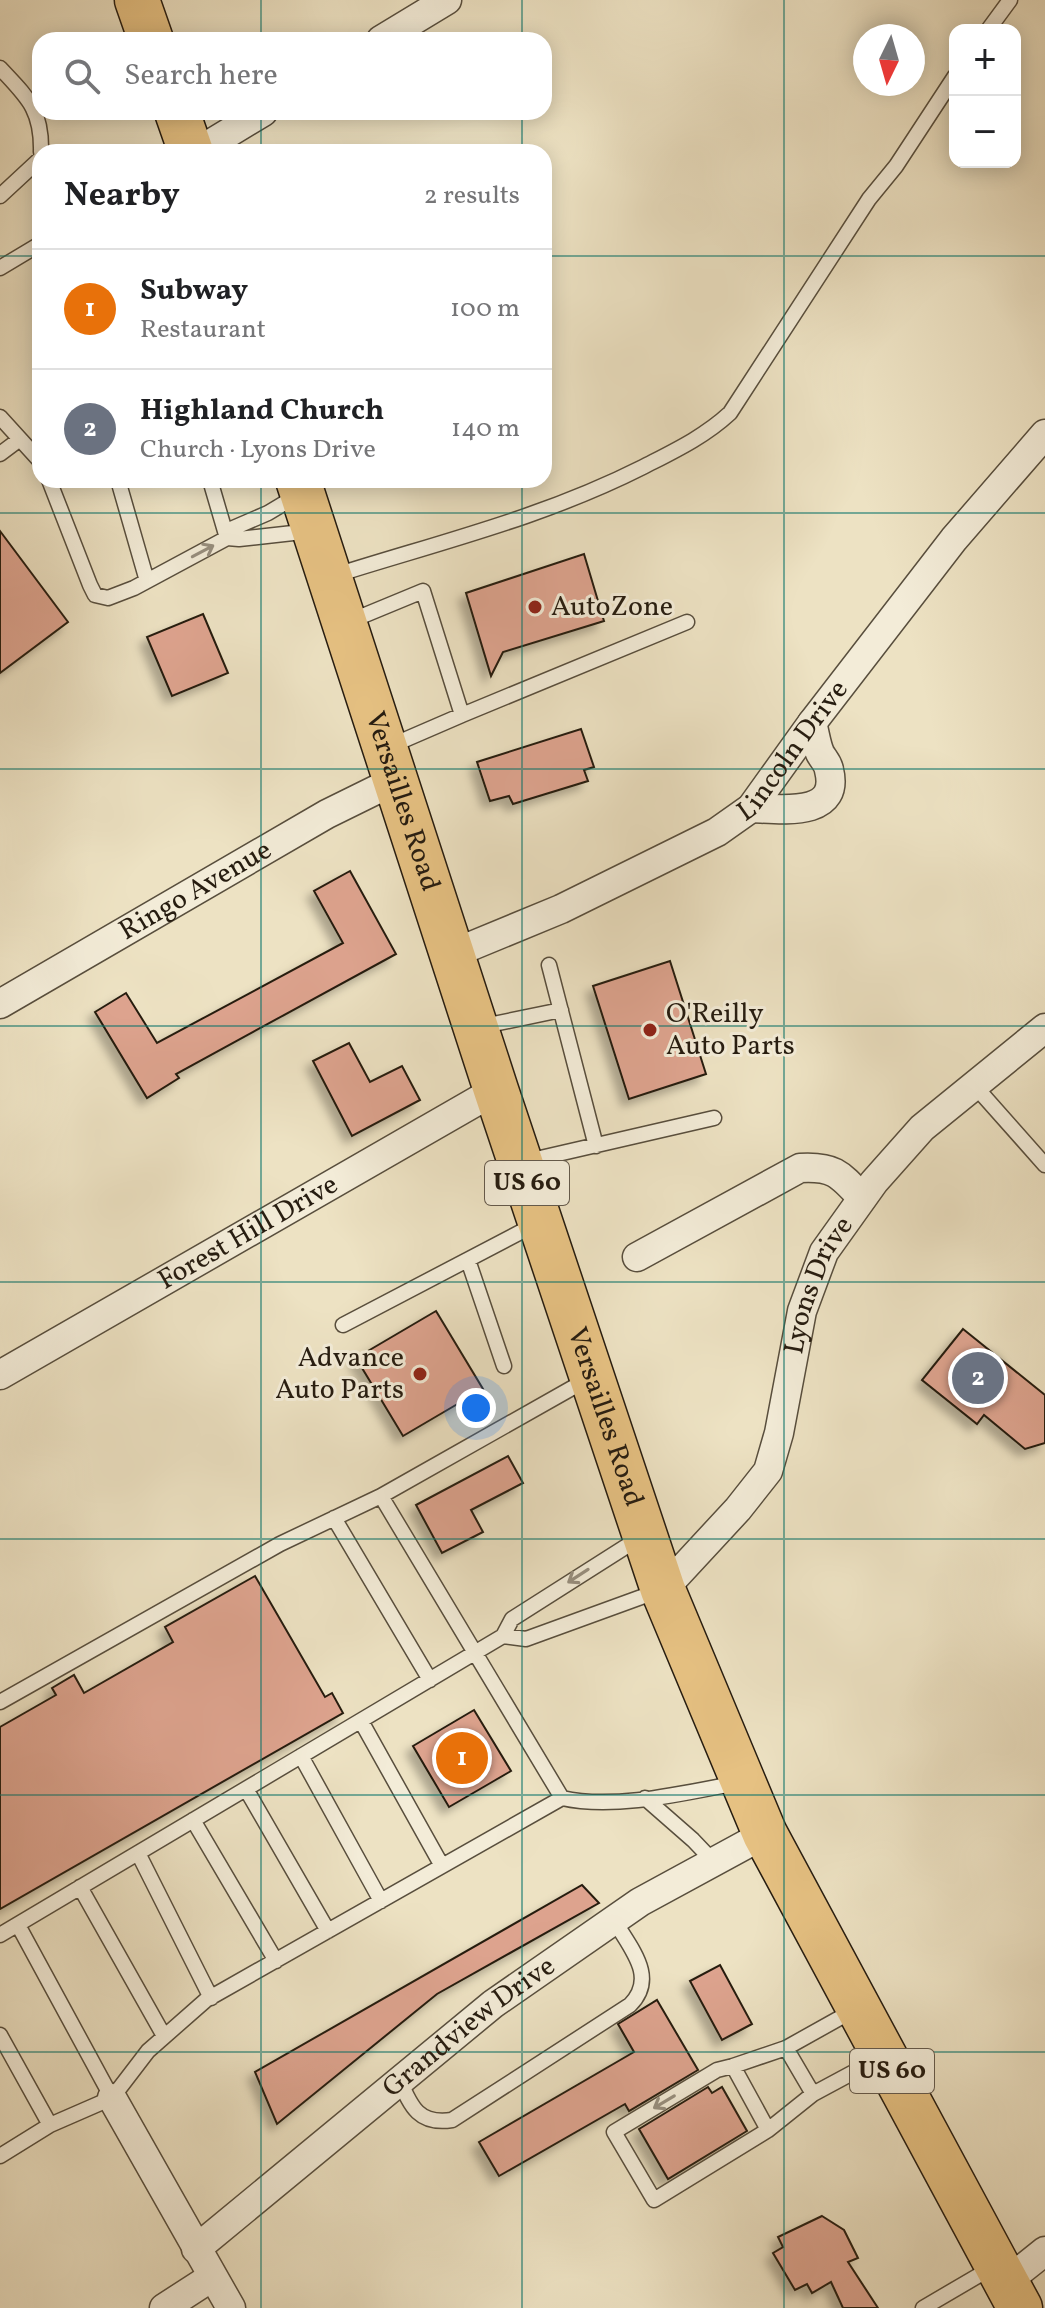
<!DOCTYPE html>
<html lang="en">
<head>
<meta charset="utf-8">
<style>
  :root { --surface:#fff; --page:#f6f6f6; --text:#202124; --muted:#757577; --line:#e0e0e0; --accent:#8f2418 }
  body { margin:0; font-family:Vollkorn,serif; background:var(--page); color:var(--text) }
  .controls { position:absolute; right:24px; top:24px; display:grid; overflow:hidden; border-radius:16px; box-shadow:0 4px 20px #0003 }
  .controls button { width:72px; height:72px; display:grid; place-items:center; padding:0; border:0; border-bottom:2px solid var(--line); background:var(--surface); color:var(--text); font:40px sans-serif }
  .compass { position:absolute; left:853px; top:24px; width:72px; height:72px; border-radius:50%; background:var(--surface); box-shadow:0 4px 20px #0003; rotate:185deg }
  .you { position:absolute; left:476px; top:1408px; width:28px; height:28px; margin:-20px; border:6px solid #fff; border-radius:50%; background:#1a73e8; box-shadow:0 0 0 12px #1a73e833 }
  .badge { display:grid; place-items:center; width:52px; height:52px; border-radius:50%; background:var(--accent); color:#fff; font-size:26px; font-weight:700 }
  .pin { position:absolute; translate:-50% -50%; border:4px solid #fff; box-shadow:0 2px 8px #0006 }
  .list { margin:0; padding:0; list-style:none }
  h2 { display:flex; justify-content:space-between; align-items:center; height:104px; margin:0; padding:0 32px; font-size:34px }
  h2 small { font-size:26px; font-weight:400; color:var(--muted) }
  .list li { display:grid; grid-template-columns:52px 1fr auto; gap:24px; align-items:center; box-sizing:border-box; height:120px; padding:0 32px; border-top:2px solid var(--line) }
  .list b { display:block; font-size:30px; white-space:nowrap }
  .list p { margin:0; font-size:26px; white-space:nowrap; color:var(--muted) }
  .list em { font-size:26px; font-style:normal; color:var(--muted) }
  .icon { flex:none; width:44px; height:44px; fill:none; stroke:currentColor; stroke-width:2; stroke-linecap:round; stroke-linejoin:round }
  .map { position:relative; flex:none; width:1045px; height:2308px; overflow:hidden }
  .search { position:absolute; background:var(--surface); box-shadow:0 4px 20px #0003; left:32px; top:32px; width:520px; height:88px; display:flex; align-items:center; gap:20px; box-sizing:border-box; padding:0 28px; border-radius:24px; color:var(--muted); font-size:30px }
  .panel { position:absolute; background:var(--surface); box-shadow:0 4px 20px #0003; left:32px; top:144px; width:520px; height:344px; border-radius:24px }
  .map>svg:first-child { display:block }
  .building { fill:#dda38e; stroke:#261c10; stroke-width:2; filter:url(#shadow) }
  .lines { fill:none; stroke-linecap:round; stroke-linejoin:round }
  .service-casing { stroke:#584e3d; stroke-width:17 }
  .minor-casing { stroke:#584e3d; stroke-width:31 }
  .trunk-casing { stroke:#261c10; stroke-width:47 }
  .service { stroke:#f3ecd8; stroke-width:14 }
  .minor { stroke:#f3ecd8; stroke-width:28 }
  .trunk { stroke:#e6c182; stroke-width:44 }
  .oneway { stroke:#978e7e }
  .grid { fill:none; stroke:#0f766e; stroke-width:2; stroke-opacity:0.55 }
  .poi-dot { fill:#8f2418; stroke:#f3ecd8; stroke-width:3 }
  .labels { text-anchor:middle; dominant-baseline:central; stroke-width:6; stroke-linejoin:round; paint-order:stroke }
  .shield { fill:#f3ecd8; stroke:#645a4c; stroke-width:2 }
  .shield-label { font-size:26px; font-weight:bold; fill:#261c10 }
  .poi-label { font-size:28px; fill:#261c10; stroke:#f3ecd8; text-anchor:start }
  .street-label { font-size:28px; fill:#261c10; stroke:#f3ecd8 }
</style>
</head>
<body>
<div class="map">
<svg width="1045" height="2308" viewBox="0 0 1045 2308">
  <defs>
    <filter id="shadow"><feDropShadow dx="-7" dy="7" stdDeviation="4" flood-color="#0004"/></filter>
  </defs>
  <rect width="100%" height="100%" fill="#ede2c3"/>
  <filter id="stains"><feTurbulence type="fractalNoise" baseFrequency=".0025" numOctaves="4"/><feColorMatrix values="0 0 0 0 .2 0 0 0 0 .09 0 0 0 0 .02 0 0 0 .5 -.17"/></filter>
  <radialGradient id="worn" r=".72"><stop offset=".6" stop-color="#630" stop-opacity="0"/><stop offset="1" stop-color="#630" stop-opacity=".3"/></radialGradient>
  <path class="building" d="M 0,531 L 68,622 L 0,673 Z
    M 584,554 L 604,621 L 503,652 L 491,676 L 466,593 Z
    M 203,614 L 228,673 L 172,696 L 147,637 Z
    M 581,729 L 594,767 L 584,770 L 588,781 L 513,804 L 509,796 L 490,801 L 477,762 Z
    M 350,871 L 396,954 L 176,1074 L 179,1078 L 147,1098 L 95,1012 L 126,993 L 157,1043 L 343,943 L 314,891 Z
    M 670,961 L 706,1074 L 629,1099 L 593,986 Z
    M 349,1043 L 370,1082 L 402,1066 L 420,1100 L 352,1136 L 313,1061 Z
    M 436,1311 L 483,1389 L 403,1436 L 356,1358 Z
    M 963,1329 L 1045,1395 L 1045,1443 L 1025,1449 L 984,1415 L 977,1424 L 922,1380 Z
    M 508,1456 L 523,1483 L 471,1510 L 483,1532 L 442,1553 L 416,1505 Z
    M 255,1576 L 325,1697 L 332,1693 L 343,1713 L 0,1909 L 0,1727 L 56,1695 L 52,1688 L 74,1675 L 84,1693 L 173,1642 L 165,1627 Z
    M 474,1710 L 511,1771 L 449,1807 L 413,1746 Z
    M 582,1885 L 599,1903 L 437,1994 L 277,2124 L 255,2072 Z
    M 720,1965 L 752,2024 L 722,2040 L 690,1981 Z
    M 657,2000 L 698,2070 L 629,2111 L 625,2104 L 499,2176 L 479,2142 L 634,2052 L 618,2024 Z
    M 708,2087 L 712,2093 L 722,2087 L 747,2131 L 668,2179 L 639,2129 Z
    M 822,2216 L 844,2230 L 858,2258 L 848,2262 L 878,2308 L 843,2308 L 831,2282 L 812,2293 L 807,2284 L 795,2290 L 773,2253 L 783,2247 L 778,2237 Z"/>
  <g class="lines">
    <g class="service-casing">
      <path id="service" d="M 988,30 L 1010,0
        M 0,68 C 27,97 42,109 41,152
        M 0,196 L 40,159
        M 0,268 L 40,244
        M 0,417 L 40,461
        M 0,454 L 20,439
        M 49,480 L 90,585 L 95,595 L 108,598 L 134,588 L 227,538 L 239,539 L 311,531
        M 118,480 L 147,581
        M 210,480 L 227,538
        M 227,538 L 231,529 L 268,513 L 298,495
        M 333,576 C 440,542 542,518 643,467 C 674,451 704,437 730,413 L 869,199 L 896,166 L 955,76
        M 348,622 L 423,591 L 462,715 L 388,747
        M 462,715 L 687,622
        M 549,965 L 596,1146
        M 479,1027 L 561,1010
        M 974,1085 L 1045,1165
        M 523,1162 L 714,1118
        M 468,1260 L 504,1366
        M 343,1325 L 536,1224
        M 588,1379 L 381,1496 L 562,1798 C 614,1810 684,1793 737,1783
        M 334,1518 L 430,1680
        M 503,1636 L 526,1639 L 658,1591
        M 0,1702 L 280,1544 L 381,1496
        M 361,1721 L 442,1866
        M 301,1756 L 381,1901
        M 246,1789 L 328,1931
        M 645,1798 L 693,1840 L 714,1862
        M 193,1820 L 276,1961
        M 138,1853 L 211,1998
        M 80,1887 L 164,2036
        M 18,1925 L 112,2098
        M 0,1935 L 503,1636 L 512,1619 L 641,1537
        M 854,2010 L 786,2048 L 813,2094 L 880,2058
        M 0,2035 L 50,2125
        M 786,2048 L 733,2066 L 768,2130 L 813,2094
        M 733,2066 L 717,2070 L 614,2132 L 654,2200 L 768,2130
        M 400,2081 C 411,2107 419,2125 452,2120 L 630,2005 C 658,1977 630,1948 614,1920
        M 0,2156 L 50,2125 L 112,2098 L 148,2051 L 206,2000 L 562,1798
        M 923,2308 L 993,2267"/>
    </g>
    <g class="minor-casing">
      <g id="minor">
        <path d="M 381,40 L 447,0"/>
        <path d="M 197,152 L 263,112"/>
        <path d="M 751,808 C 780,809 841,818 829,770 C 828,763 823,759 820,753 C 816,744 815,733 812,723"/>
        <path id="s1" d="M 452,954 L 561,909 L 717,832 L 751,808 L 812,723 L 954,539 L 1045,434"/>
        <path id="s2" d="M 0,1004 L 327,814 L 394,781"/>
        <path d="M 637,1257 L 800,1168 C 834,1166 840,1174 862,1198"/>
        <path id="s3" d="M 0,1375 L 496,1090"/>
        <path id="s4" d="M 663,1590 L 738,1509 L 768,1471 L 779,1433 L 802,1311 L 824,1252 L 874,1182 L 922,1128 L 1045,1028"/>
        <path d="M 112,2098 L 231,2308"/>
        <path id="s5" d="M 196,2249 L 493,2004 L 640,1902 L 765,1834"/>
        <path d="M 1006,2282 L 1045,2251"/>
        <path d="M 164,2308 L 212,2277"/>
      </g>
    </g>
    <g class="trunk-casing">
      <g id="trunk">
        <path d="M 137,0 L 151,40"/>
        <path d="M 177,112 L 191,152"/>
        <path id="s6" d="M 298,480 L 496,1090 L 663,1590 L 765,1834 L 1020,2308"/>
      </g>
    </g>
    <use href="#service" class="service"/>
    <use href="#minor" class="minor"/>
    <use href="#trunk" class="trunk"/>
  </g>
  <defs><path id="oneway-shaft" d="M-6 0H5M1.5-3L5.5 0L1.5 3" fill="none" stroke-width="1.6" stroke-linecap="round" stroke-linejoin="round" transform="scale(2)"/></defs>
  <g class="oneway">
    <use href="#oneway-shaft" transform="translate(203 551) rotate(-28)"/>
    <use href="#oneway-shaft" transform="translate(578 1576) rotate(147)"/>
    <use href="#oneway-shaft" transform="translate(664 2102) rotate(149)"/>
  </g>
  <path class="grid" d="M 261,0 L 261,40M 522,0 L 522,40M 784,0 L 784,2308M 261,112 L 261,152M 522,112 L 522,152M 0,256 L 40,256M 544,256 L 1045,256M 261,480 L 261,2308M 522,480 L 522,2308M 0,513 L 1045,513M 0,769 L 1045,769M 0,1026 L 1045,1026M 0,1282 L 1045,1282M 0,1539 L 1045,1539M 0,1795 L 1045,1795M 0,2052 L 1045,2052"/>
  <g class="poi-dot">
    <circle cx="535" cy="607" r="8"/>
    <circle cx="650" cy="1030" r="8"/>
    <circle cx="420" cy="1374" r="8"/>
  </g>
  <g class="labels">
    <g class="shield">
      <rect x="485" y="1161" width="84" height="44" rx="6"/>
      <rect x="850" y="2049" width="84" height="44" rx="6"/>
    </g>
    <g class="shield-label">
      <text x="527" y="1183">US 60</text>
      <text x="892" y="2071">US 60</text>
    </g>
    <g class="poi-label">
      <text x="551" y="607">AutoZone</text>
      <text x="666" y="1014">O'Reilly<tspan x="666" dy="32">Auto Parts</tspan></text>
      <text x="404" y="1358" text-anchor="end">Advance<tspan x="404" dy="32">Auto Parts</tspan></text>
    </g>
    <g class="street-label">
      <text stroke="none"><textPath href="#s1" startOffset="404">Lincoln Drive</textPath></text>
      <text stroke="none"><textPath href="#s6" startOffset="338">Versailles Road</textPath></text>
      <text stroke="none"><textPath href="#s2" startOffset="226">Ringo Avenue</textPath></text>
      <text stroke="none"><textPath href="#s3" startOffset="286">Forest Hill Drive</textPath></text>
      <text stroke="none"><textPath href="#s4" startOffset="352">Lyons Drive</textPath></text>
      <text stroke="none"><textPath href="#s6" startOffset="986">Versailles Road</textPath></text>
      <text stroke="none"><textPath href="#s5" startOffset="352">Grandview Drive</textPath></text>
    </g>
  </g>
  <rect width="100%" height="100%" filter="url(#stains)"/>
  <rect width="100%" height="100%" fill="url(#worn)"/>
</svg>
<div class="controls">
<button>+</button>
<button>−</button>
</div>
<svg class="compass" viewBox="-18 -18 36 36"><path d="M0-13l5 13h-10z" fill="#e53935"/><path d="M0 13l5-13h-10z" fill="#757577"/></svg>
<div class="you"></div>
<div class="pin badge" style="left:462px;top:1758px;background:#e8710a">1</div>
<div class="pin badge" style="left:978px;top:1378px;background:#6b7280">2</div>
<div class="search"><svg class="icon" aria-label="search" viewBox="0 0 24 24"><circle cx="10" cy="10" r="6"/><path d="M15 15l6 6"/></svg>Search here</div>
<section class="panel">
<h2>Nearby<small>2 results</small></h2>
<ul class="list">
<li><span class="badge" style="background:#e8710a">1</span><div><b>Subway</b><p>Restaurant</p></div><em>100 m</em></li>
<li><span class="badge" style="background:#6b7280">2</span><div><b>Highland Church</b><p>Church · Lyons Drive</p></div><em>140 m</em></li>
</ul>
</section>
</div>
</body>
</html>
